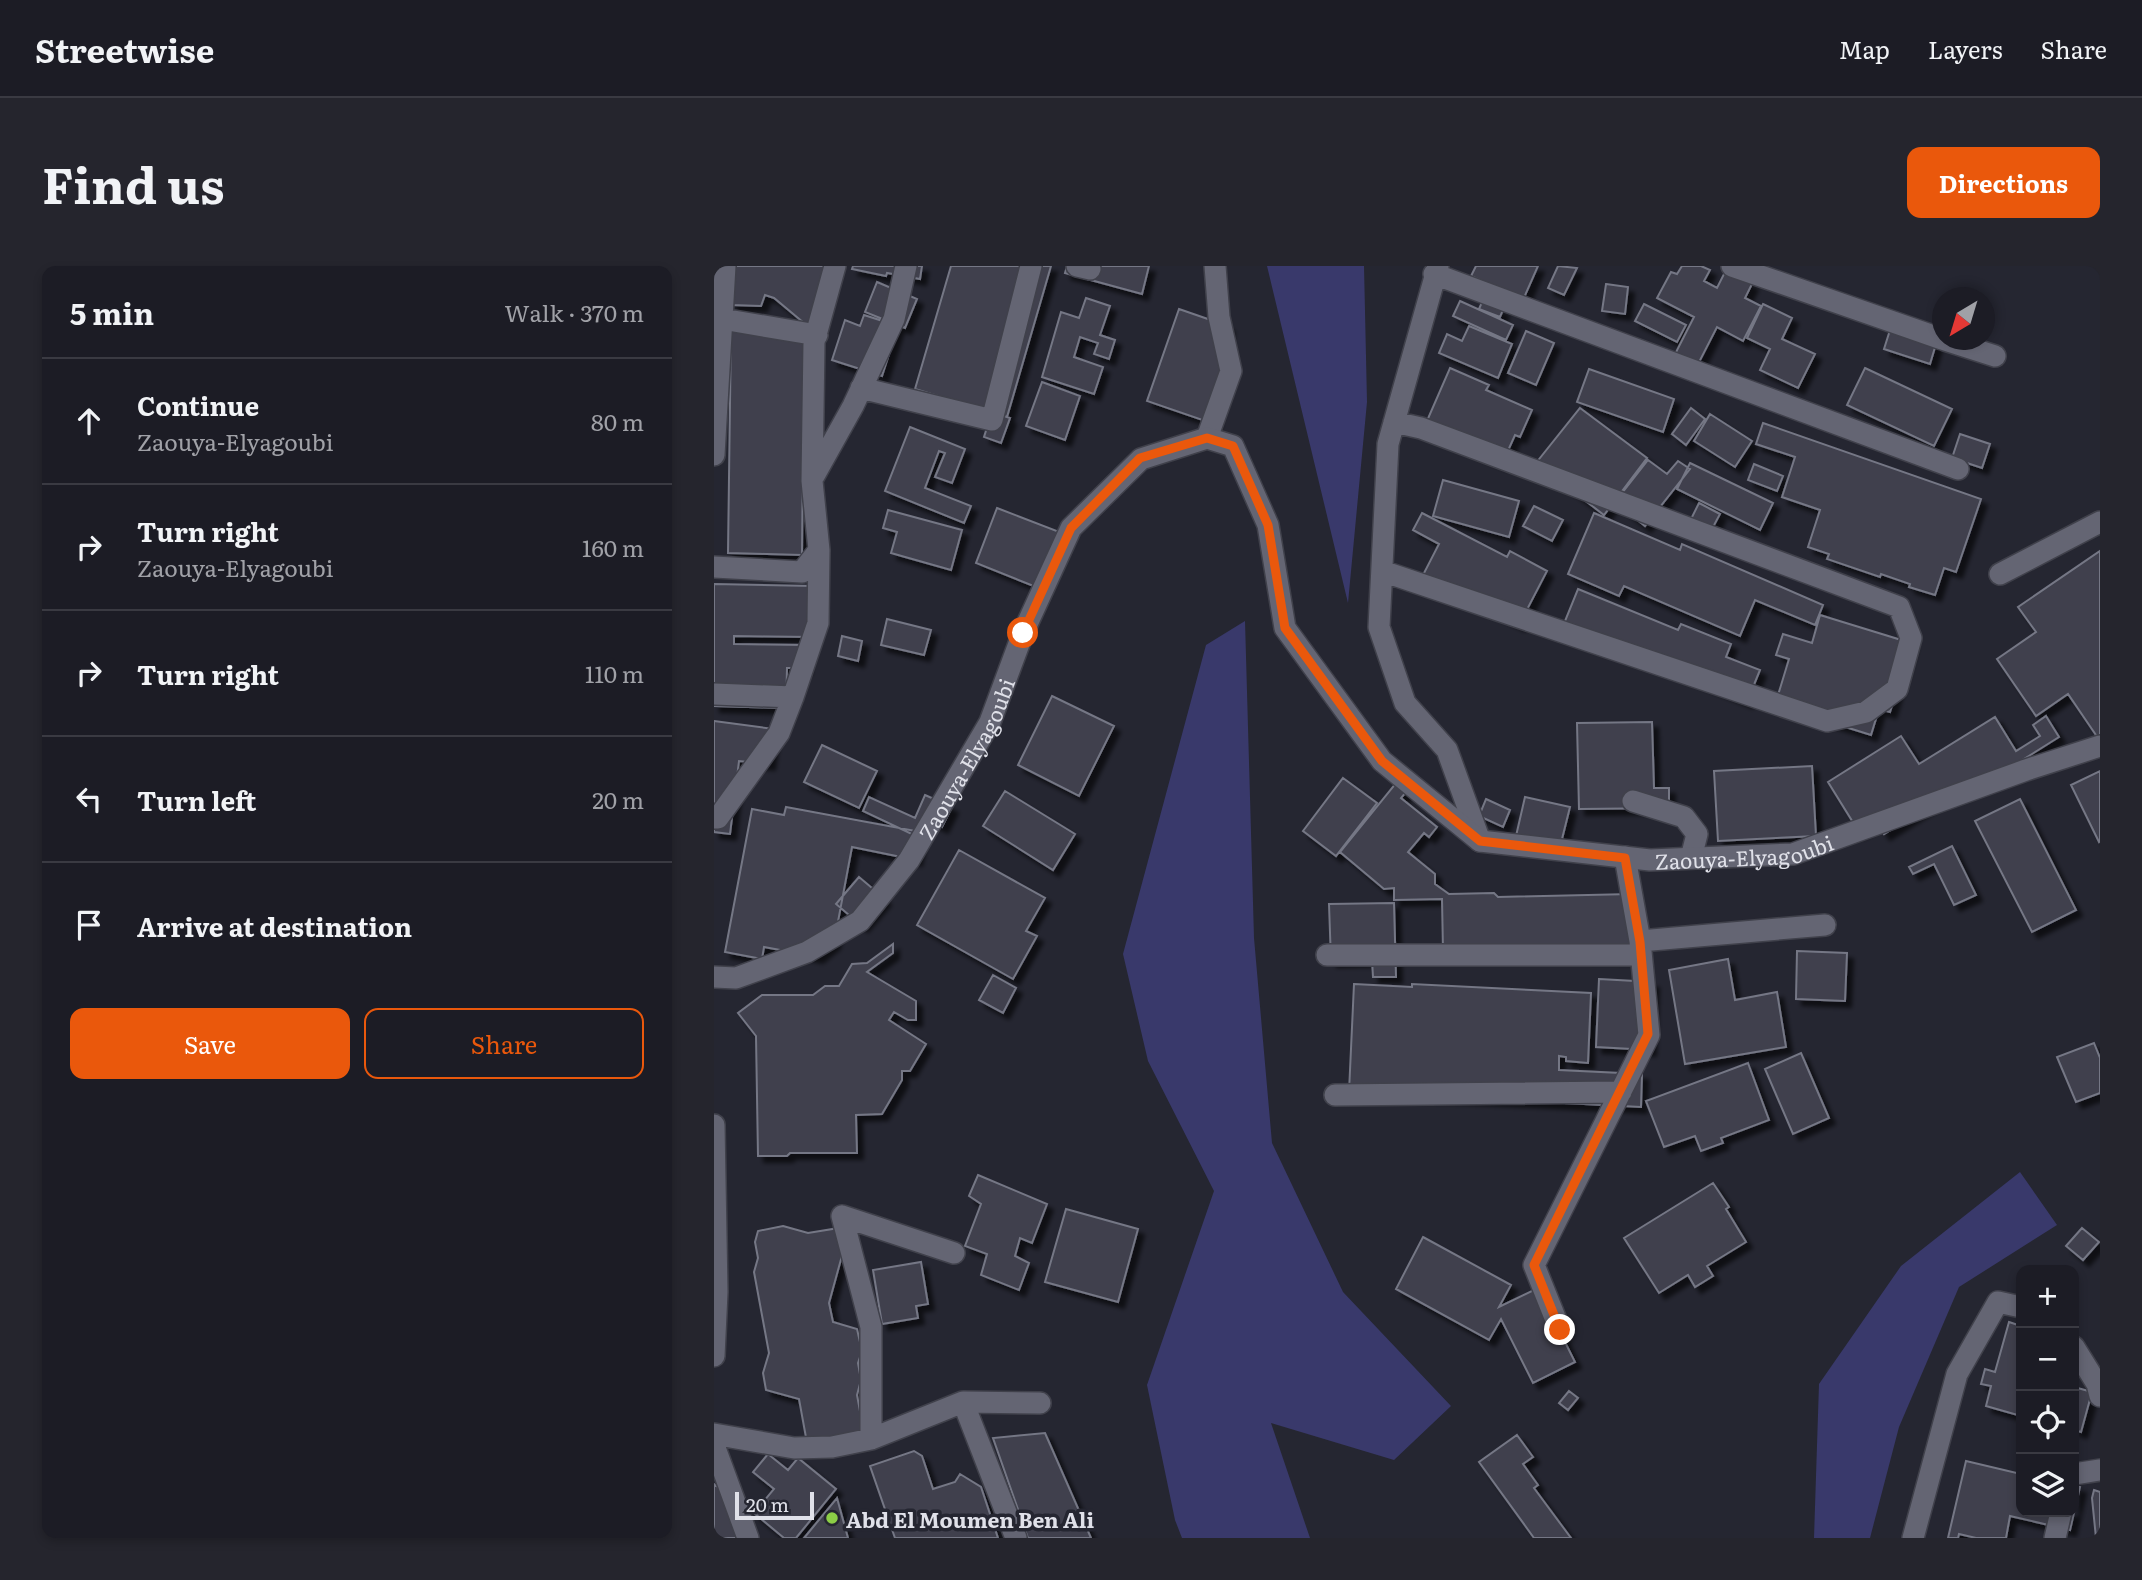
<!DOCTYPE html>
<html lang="en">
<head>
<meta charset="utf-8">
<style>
  :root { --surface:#1c1c25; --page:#25252d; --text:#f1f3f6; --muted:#a0a1a7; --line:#3a3a42; --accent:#ea580c }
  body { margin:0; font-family:Literata,serif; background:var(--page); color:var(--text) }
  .controls { position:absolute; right:21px; bottom:21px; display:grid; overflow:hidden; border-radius:14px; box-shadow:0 4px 10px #0003 }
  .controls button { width:63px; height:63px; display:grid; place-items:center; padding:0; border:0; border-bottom:2px solid var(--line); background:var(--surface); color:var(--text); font:35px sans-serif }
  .compass { position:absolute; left:1218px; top:21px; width:63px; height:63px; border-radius:50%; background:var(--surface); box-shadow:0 4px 10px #0003; rotate:218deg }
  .scale { position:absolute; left:21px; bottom:18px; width:79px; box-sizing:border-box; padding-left:7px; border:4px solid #e0e1e9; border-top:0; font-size:19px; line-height:24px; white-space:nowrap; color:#e0e1e9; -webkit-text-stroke:5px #252631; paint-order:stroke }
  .stop { position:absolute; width:21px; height:21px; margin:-16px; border:5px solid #ea580c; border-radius:50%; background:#fff }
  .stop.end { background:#ea580c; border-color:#fff; box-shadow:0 2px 7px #0008 }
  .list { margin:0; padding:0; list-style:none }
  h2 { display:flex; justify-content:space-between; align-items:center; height:91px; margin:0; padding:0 28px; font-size:30px }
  h2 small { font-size:23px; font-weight:400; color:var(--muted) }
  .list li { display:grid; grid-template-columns:46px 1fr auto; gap:21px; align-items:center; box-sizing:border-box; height:126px; padding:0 28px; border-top:2px solid var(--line) }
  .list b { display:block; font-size:26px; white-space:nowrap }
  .list p { margin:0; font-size:23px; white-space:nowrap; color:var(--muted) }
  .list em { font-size:23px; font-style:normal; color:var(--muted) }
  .actions { display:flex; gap:14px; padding:21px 28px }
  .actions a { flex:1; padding:16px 0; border:2px solid var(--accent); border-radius:14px; text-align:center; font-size:24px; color:var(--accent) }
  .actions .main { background:var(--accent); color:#fff }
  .icon { flex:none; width:38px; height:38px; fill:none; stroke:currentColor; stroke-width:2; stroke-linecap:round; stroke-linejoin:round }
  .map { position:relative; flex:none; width:1386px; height:1272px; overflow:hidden; border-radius:14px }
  header { display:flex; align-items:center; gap:42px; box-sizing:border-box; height:98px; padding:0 35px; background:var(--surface); border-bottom:2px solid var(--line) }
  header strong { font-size:33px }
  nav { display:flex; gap:38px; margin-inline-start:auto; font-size:24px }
  .intro { display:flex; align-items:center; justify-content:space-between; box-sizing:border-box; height:168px; padding:0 42px }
  h1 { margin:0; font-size:49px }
  .button { padding:18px 32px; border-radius:14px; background:var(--accent); color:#fff; font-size:24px; font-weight:700 }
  main { display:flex; gap:42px; padding:0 42px }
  aside { flex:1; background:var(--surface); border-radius:14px; box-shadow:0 4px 10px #0003 }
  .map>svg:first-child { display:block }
  .green { fill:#39396b }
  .building { fill:#3f404d; stroke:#757785; stroke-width:2; filter:url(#shadow) }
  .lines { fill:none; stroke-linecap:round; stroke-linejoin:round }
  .street-casing { stroke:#40414b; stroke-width:24 }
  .secondary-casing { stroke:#40414b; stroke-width:24 }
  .street { stroke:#646573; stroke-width:21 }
  .secondary { stroke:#646573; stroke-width:21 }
  .route { stroke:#ea580c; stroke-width:9 }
  .poi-dot { fill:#8cce46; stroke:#252631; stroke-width:2.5 }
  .labels { text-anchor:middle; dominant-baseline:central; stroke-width:7; stroke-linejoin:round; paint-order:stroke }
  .street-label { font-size:21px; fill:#e0e1e9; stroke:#252631 }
  .poi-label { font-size:21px; font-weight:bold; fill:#e0e1e9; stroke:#252631; text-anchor:start }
</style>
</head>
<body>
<header>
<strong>Streetwise</strong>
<nav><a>Map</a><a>Layers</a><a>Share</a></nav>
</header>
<div class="intro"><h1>Find us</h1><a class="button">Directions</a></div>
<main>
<aside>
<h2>5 min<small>Walk · 370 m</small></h2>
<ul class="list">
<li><svg class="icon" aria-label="ahead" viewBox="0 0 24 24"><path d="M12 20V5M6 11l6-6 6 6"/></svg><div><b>Continue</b><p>Zaouya-Elyagoubi</p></div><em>80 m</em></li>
<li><svg class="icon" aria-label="right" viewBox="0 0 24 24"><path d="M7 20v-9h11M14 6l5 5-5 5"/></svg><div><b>Turn right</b><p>Zaouya-Elyagoubi</p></div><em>160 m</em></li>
<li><svg class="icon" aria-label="right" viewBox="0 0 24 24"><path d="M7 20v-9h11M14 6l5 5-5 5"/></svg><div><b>Turn right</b></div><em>110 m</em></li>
<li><svg class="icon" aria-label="left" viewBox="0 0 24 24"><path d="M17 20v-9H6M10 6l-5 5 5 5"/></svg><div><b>Turn left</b></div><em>20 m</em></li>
<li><svg class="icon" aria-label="arrive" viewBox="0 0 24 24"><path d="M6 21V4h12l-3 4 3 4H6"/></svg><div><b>Arrive at destination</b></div></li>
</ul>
<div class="actions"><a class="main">Save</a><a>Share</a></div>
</aside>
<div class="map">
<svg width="1386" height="1272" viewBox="0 0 1386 1272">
  <defs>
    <filter id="shadow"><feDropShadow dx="6" dy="6" stdDeviation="2" flood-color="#0009"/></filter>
  </defs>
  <rect width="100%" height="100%" fill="#252631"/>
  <path class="green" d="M 553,0 L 650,0 L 653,136 L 634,337 Z
    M 531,355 L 540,672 L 558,877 L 629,1026 L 737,1140 L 680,1194 L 557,1157 L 596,1272 L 468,1272 L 461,1254 L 433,1119 L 500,925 L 434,795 L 409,688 L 492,379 Z
    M 1306,906 L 1343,959 L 1245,1021 L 1185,1161 L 1156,1272 L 1100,1272 L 1105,1118 L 1187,1000 Z"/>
  <path class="building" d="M 18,0 L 117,0 L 96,62 L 60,32 L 51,29 L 47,40 L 17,39 Z
    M 139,0 L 208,0 L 206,13 L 173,7 L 172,10 L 138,3 Z
    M 237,0 L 337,0 L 293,151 L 201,123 Z
    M 353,0 L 435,0 L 428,28 L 351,7 Z
    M 762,0 L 824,0 L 809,34 L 757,10 Z
    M 844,0 L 863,2 L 850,29 L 834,22 Z
    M 968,0 L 987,0 L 996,4 L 990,15 L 1003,22 L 1012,4 L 1038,18 L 1031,32 L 1047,40 L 1029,75 L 1003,61 L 980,106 L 958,94 L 980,51 L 943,32 L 957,6 L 963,8 Z
    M 163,16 L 203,33 L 191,62 L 151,46 Z
    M 892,18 L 914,21 L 911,48 L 888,45 Z
    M 372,32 L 396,40 L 386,69 L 401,74 L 395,93 L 380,88 L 384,77 L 366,71 L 360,91 L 389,101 L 380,128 L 328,111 L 347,46 L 365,52 Z
    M 746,35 L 799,59 L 792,74 L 739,50 Z
    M 768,36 L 789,44 L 786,51 L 765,43 Z
    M 930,38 L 972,59 L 963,76 L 921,55 Z
    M 1049,38 L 1078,52 L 1068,73 L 1101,88 L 1084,122 L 1046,104 L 1056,83 L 1033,72 Z
    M 465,43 L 514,60 L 500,158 L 433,135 Z
    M 150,49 L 184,60 L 168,110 L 118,94 L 131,54 L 146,60 Z
    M 755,60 L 798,78 L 784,112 L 725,87 L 733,68 L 748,75 Z
    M 17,62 L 90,74 L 88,289 L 14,287 Z
    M 1176,64 L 1222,78 L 1216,98 L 1170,83 Z
    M 812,65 L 840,77 L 822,119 L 794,107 Z
    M 736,102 L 775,119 L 772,124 L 818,144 L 806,171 L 801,169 L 788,198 L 709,164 Z
    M 1151,102 L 1238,143 L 1220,180 L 1133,139 Z
    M 875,103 L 960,133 L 949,166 L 863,136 Z
    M 328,116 L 366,130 L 351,174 L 312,160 Z
    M 866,142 L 933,192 L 890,249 L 822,197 Z
    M 977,142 L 991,153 L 972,179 L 958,168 Z
    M 278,146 L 296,152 L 287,177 L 270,171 Z
    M 996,148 L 1038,175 L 1021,201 L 980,175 Z
    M 1049,157 L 1267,233 L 1242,306 L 1230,302 L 1221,329 L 1195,321 L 1196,318 L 1167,308 L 1166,311 L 1113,293 L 1115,288 L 1094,281 L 1106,244 L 1068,231 L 1081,191 L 1042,178 Z
    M 196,161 L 251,183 L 238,217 L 221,211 L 231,187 L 225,185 L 211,222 L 257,240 L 250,257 L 171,225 Z
    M 1246,168 L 1276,178 L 1268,202 L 1238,192 Z
    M 934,194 L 953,208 L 964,195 L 976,203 L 931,260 L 901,236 Z
    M 976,197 L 1059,237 L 1046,264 L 963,223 Z
    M 1040,198 L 1069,210 L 1063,225 L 1034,214 Z
    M 729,214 L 805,235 L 795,271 L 719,250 Z
    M 985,237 L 1006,248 L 998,263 L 977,253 Z
    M 820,240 L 849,254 L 838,275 L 809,260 Z
    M 283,242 L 348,267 L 327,323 L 262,297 Z
    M 174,244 L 248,264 L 237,304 L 177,287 L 183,266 L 169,262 Z
    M 708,247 L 793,291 L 796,285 L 833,305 L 805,359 L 709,309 L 725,278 L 699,264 Z
    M 880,247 L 966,284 L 968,278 L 1109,339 L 1101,359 L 1041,334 L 1026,370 L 910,320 L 905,330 L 854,308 Z
    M 1386,285 L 1386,475 L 1354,428 L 1322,450 L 1283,393 L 1322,366 L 1304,341 Z
    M 0,318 L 100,320 L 99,371 L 20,370 L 20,378 L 91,379 L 91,402 L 73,402 L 72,442 L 0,440 Z
    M 864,323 L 964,364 L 967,358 L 1017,378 L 1012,391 L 1046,404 L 1033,436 L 849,360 Z
    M 1106,349 L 1197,377 L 1176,446 L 1165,443 L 1157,469 L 1061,439 L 1075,393 L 1062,389 L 1069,368 L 1098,377 Z
    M 173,353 L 217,364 L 210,389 L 167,379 Z
    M 128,370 L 148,375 L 144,395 L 124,390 Z
    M 338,430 L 400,460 L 365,530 L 304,499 Z
    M 1332,450 L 1345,471 L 1267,520 L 1261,511 L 1170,568 L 1162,555 L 1145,566 L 1114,516 L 1187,470 L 1205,498 L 1281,451 L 1302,485 L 1326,470 L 1319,459 Z
    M 0,455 L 60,463 L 55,498 L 25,495 L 16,568 L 0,566 Z
    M 938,456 L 940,522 L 955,522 L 955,542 L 865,543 L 863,457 Z
    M 108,479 L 163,505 L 145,542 L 90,516 Z
    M 1098,500 L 1102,570 L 1004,575 L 1000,505 Z
    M 1386,505 L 1386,575 L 1385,576 L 1357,519 Z
    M 629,512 L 663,537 L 622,590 L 589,565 Z
    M 682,517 L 693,525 L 687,532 L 723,561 L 715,571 L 710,567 L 694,586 L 721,608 L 721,618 L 735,628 L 780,627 L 784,631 L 917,628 L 919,692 L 729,685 L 728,633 L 680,634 L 680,622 L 670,623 L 626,586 Z
    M 291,525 L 361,568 L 339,604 L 269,560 Z
    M 211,529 L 238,541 L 228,561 L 214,554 L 206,572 L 149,545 L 155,531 L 201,552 Z
    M 811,531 L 856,541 L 846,581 L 802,570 Z
    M 772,533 L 796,544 L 789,561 L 765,550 Z
    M 1306,533 L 1362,644 L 1318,666 L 1261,555 Z
    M 72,541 L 207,566 L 202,594 L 138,581 L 120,677 L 103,691 L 50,681 L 48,693 L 11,686 L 38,543 L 70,549 Z
    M 1238,580 L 1262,629 L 1240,639 L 1220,598 L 1199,608 L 1195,601 Z
    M 245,584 L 331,632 L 312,665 L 323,670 L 299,713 L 203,659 Z
    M 145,611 L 171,633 L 148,660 L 122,638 Z
    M 680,637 L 682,711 L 659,711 L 658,694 L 617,695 L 615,638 Z
    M 179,678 L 179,687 L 153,706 L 202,735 L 202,754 L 194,754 L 180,746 L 175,754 L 212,778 L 196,805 L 188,805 L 188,814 L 168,848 L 142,849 L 143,887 L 76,887 L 73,890 L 44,890 L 42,770 L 24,747 L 48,729 L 99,729 L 111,720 L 125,720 L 138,698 L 153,697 Z
    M 1083,685 L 1133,687 L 1131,735 L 1082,733 Z
    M 1014,693 L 1021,734 L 1063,726 L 1072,781 L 971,798 L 955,704 Z
    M 279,709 L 302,722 L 289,747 L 265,734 Z
    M 885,713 L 939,716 L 936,784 L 882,781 Z
    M 640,718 L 698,721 L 698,718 L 877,727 L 874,797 L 852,795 L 852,791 L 845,790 L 845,804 L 928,808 L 927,841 L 635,826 Z
    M 1380,777 L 1386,792 L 1386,827 L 1362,836 L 1343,791 Z
    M 1087,787 L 1115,852 L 1079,868 L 1051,803 Z
    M 1034,797 L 1055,854 L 1007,872 L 1009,877 L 987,885 L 981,870 L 950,881 L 932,835 Z
    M 264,909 L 333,938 L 318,977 L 306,972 L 301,990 L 315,997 L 305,1024 L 267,1009 L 273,988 L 251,980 L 267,938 L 255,930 Z
    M 999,917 L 1015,941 L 1012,943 L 1032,976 L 993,1000 L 999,1010 L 981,1021 L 974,1009 L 945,1027 L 910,972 Z
    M 352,943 L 424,963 L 404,1036 L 331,1016 Z
    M 69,960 L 94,967 L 125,962 L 129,986 L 115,1037 L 119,1056 L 143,1063 L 148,1085 L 144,1097 L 147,1114 L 143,1129 L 148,1156 L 145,1168 L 93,1177 L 85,1133 L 52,1124 L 49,1107 L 55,1087 L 40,1006 L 44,992 L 41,976 L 44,965 Z
    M 1368,962 L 1385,976 L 1369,994 L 1352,980 Z
    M 709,971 L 797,1019 L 785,1041 L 824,1022 L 861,1096 L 819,1117 L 787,1053 L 775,1074 L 682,1023 Z
    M 207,996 L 214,1038 L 202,1040 L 204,1052 L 168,1058 L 159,1004 Z
    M 1295,1056 L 1307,1060 L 1307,1150 L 1272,1140 L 1277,1120 L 1267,1118 L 1271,1103 L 1281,1106 Z
    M 1360,1121 L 1378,1126 L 1367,1166 L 1360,1164 Z
    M 855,1125 L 864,1132 L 854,1144 L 845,1137 Z
    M 331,1167 L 377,1272 L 314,1272 L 279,1172 Z
    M 803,1169 L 819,1191 L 809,1198 L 824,1219 L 820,1222 L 857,1272 L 820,1272 L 765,1196 Z
    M 200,1185 L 208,1190 L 219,1223 L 241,1216 L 246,1208 L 267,1221 L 284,1272 L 181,1272 L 156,1200 Z
    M 54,1188 L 74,1204 L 84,1192 L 122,1223 L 82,1272 L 70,1272 L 40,1247 L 60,1223 L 39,1206 Z
    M 1252,1195 L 1307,1208 L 1307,1246 L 1360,1246 L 1360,1220 L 1366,1221 L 1356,1264 L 1296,1250 L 1292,1272 L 1262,1272 L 1245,1268 L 1244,1272 L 1234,1272 Z
    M 0,1218 L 14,1229 L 26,1272 L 0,1272 Z
    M 1380,1224 L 1386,1226 L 1386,1272 L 1382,1272 L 1378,1232 Z
    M 123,1232 L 134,1272 L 90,1272 Z"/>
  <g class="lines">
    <g class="street-casing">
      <path id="street" d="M 363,0 L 376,3
        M 724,0 L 674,178 L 665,361 L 691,437 L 733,484 L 766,575
        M 1018,0 L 1228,73
        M 720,8 L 1244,203
        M 0,56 L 8,53 L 103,69
        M 1231,74 L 1281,90
        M 147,122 L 278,154 L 317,0
        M 493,172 L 517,105 L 505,51 L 501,0
        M 0,189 L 11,0
        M 100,210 L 139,140 L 180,53 L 192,0
        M 0,301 L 88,306 L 105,284
        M 668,305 L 1113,455 L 1152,446 L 1183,423 L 1197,372 L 1185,341 L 707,162 L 680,156
        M 1286,308 L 1386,256
        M 0,428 L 79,431
        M 919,535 L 970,551 L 983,568 L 977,592
        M 0,552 L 4,552 L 65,467 L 79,431 L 104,357 L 105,284 L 98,215 L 100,76 L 121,0
        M 926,675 L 1111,659
        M 613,689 L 927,689
        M 621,829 L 907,826
        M 128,950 L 157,1061 L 157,1173
        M 128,950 L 240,987
        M 846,1064 L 820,999 L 935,769 L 926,675 L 911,591
        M 1360,1081 L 1383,1118 L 1386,1130
        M 249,1136 L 302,1272
        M 0,1168 L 80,1182 L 118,1181 L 157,1173 L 249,1136 L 326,1137
        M 0,1179 L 34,1272
        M 1360,1208 L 1386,1204
        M 1199,1272 L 1243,1108 L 1284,1036 L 1307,1041
        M 1341,1272 L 1347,1246"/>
    </g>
    <g class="secondary-casing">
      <g id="secondary">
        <path id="s1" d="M 0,711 L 22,712 L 93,686 L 146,655 L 195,594 L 276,456 L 309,367 L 357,262 L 427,193 L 493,172 L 519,180 L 554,259 L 571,362 L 668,495 L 766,575 L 936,594 L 1079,588 L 1312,504 L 1386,480"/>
        <path d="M 0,859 L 3,1026 L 0,1090"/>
      </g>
    </g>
    <use href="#street" class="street"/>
    <use href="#secondary" class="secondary"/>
  </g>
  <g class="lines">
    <path class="route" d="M 309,367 L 357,262 L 426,192 L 493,172 L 519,180 L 554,259 L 571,362 L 668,495 L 766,575 L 911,592 L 926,676 L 934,768 L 820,999 L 846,1064"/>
  </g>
  <circle class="poi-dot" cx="118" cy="1252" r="7"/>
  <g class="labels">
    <g class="street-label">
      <text stroke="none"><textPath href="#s1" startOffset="354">Zaouya-Elyagoubi</textPath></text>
      <text stroke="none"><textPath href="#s1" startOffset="1550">Zaouya-Elyagoubi</textPath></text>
    </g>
    <g class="poi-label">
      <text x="132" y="1252">Abd El Moumen Ben Ali</text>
    </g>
  </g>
</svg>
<div class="controls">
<button>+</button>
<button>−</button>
<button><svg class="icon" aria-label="locate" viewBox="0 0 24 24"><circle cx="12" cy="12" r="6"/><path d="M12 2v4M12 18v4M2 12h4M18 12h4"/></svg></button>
<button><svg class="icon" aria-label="layers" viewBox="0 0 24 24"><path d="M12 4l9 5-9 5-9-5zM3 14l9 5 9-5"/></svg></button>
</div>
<svg class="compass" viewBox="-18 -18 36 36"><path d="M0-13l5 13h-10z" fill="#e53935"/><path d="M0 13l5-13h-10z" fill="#a0a1a7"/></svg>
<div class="scale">20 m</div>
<div class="stop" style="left:309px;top:367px"></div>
<div class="stop end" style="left:846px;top:1064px"></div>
</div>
</main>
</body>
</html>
